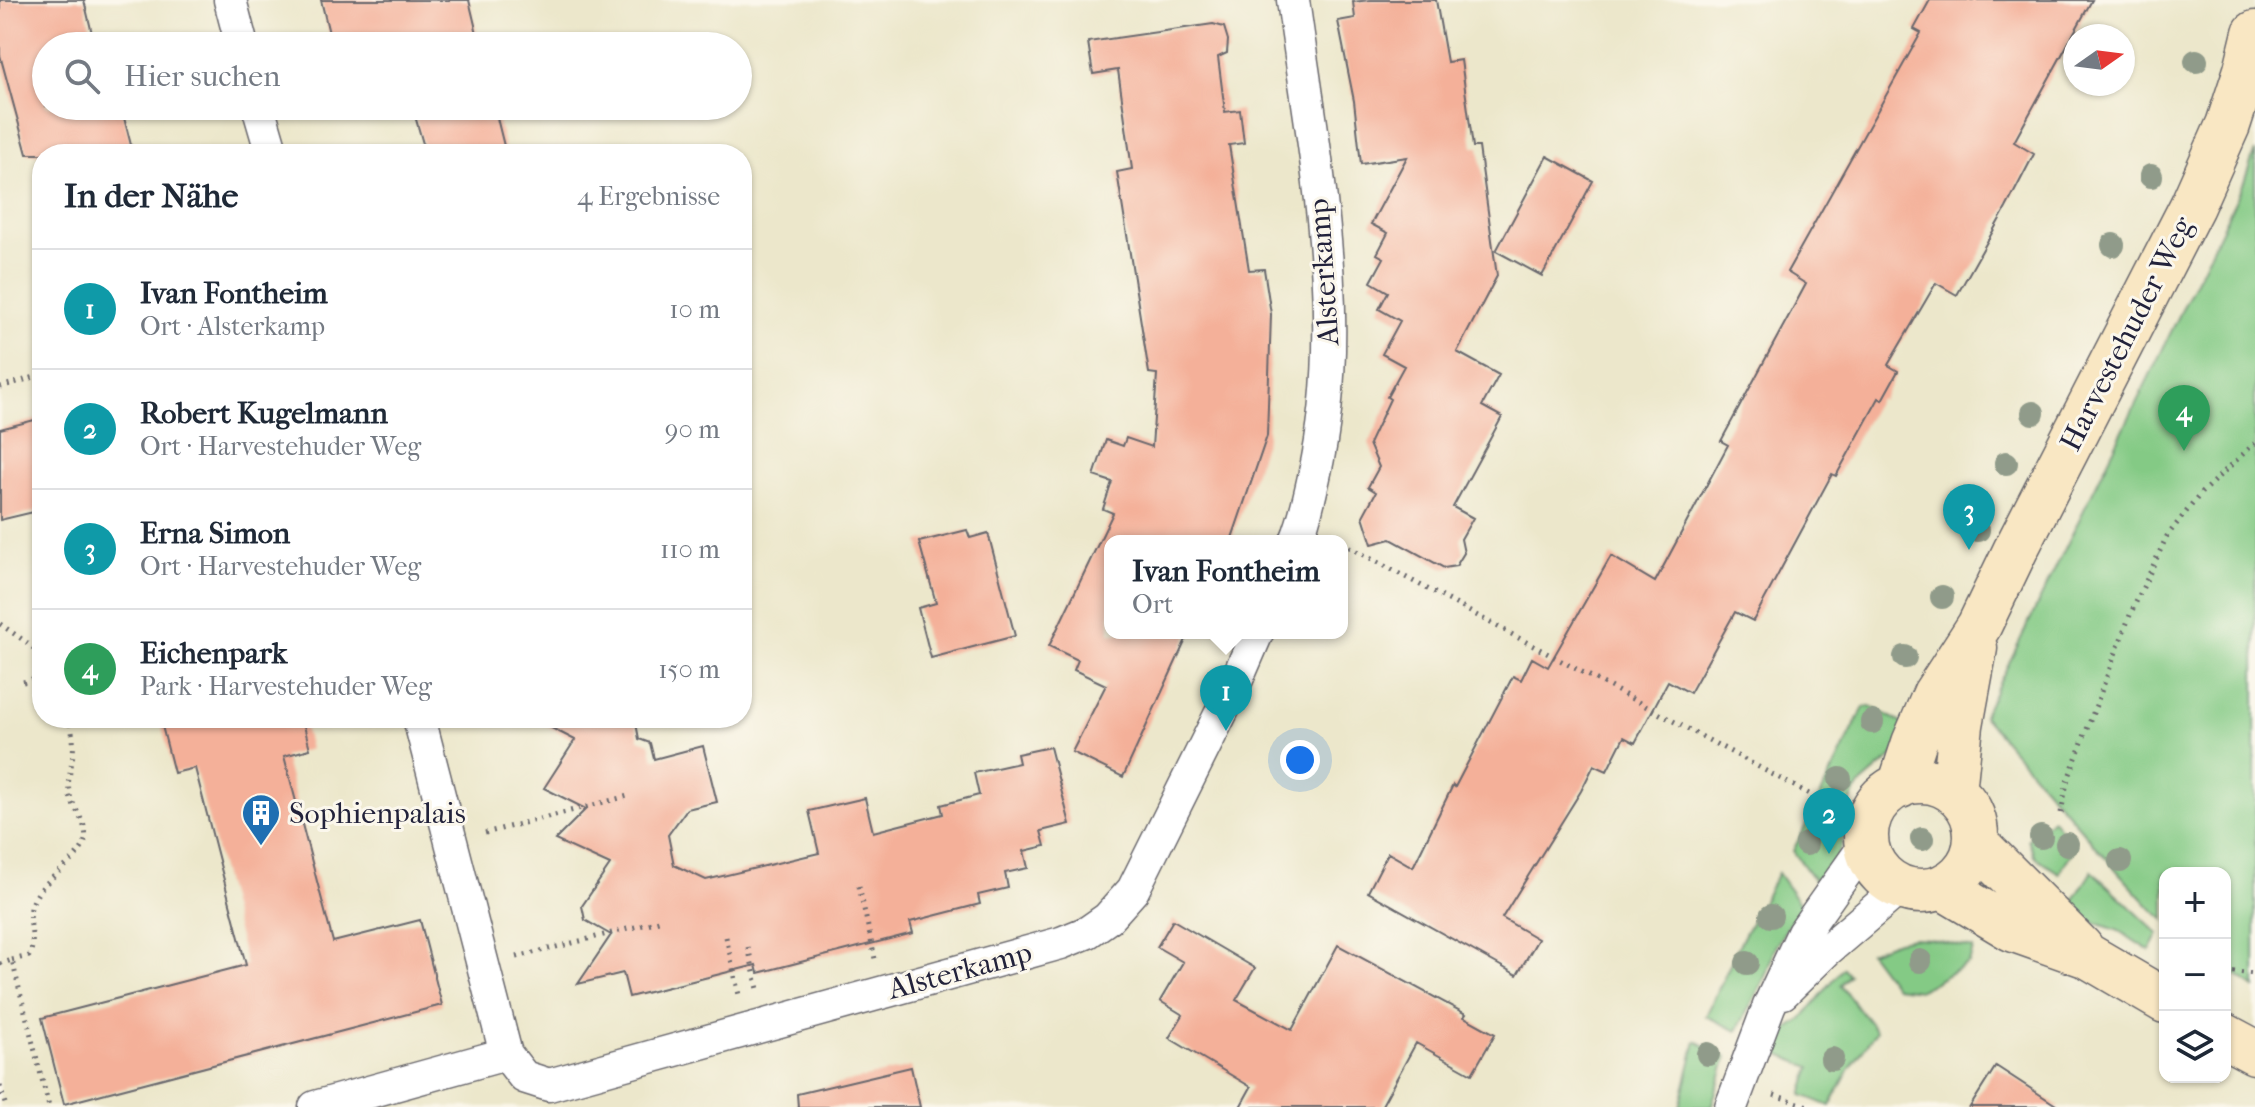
<!DOCTYPE html>
<html lang="de">
<head>
<meta charset="utf-8">
<style>
  :root { --surface:#fff; --page:#f6f6f7; --text:#1f2937; --muted:#747a83; --line:#e0e1e3; --accent:#1a73e8 }
  body { margin:0; font-family:"IM FELL French Canon",serif; background:var(--page); color:var(--text) }
  .controls { position:absolute; right:24px; bottom:24px; display:grid; overflow:hidden; border-radius:16px; box-shadow:0 2px 6px #0004 }
  .controls button { width:72px; height:72px; display:grid; place-items:center; padding:0; border:0; border-bottom:2px solid var(--line); background:var(--surface); color:var(--text); font:40px sans-serif }
  .compass { position:absolute; left:2063px; top:24px; width:72px; height:72px; border-radius:50%; background:var(--surface); box-shadow:0 2px 6px #0004; rotate:76deg }
  .you { position:absolute; left:1300px; top:760px; width:28px; height:28px; margin:-20px; border:6px solid #fff; border-radius:50%; background:#1a73e8; box-shadow:0 0 0 12px #1a73e833 }
  .badge { display:grid; place-items:center; width:52px; height:52px; border-radius:50%; background:var(--accent); color:#fff; font-size:26px; font-weight:700 }
  .pin { position:absolute; translate:-50% -66px; filter:drop-shadow(0 2px 4px #0008) }
  .pin::after { content:''; position:absolute; top:42px; width:28px; height:24px; background:inherit; clip-path:polygon(0 0,100% 0,50% 100%) }
  .popup { position:absolute; left:1104px; top:535px; width:244px; height:104px; box-sizing:border-box; display:grid; place-content:center; border-radius:16px; background:var(--surface); filter:drop-shadow(0 2px 6px #0005); font-size:26px; white-space:nowrap; color:var(--muted) }
  .popup b { font-size:30px; color:var(--text) }
  .popup::after { content:''; position:absolute; left:50%; top:100%; margin-left:-16px; border:16px solid transparent; border-top-color:var(--surface) }
  .list { margin:0; padding:0; list-style:none }
  h2 { display:flex; justify-content:space-between; align-items:center; height:104px; margin:0; padding:0 32px; font-size:34px }
  h2 small { font-size:26px; font-weight:400; color:var(--muted) }
  .list li { display:grid; grid-template-columns:52px 1fr auto; gap:24px; align-items:center; box-sizing:border-box; height:120px; padding:0 32px; border-top:2px solid var(--line) }
  .list b { display:block; font-size:30px; white-space:nowrap }
  .list p { margin:0; font-size:26px; white-space:nowrap; color:var(--muted) }
  .list em { font-size:26px; font-style:normal; color:var(--muted) }
  .icon { flex:none; width:44px; height:44px; fill:none; stroke:currentColor; stroke-width:2; stroke-linecap:round; stroke-linejoin:round }
  .map { position:relative; flex:none; width:2255px; height:1107px; overflow:hidden }
  .search { position:absolute; background:var(--surface); box-shadow:0 2px 6px #0004; left:32px; top:32px; width:720px; height:88px; display:flex; align-items:center; gap:20px; box-sizing:border-box; padding:0 28px; border-radius:44px; color:var(--muted); font-size:30px }
  .panel { position:absolute; background:var(--surface); box-shadow:0 2px 6px #0004; left:32px; top:144px; width:720px; height:584px; border-radius:32px }
  .map>svg:first-child { display:block }
  .green { fill:#84ca85; stroke:#537660; stroke-width:2 }
  .building { fill:#f4b099 }
  .lines { fill:none; stroke-linecap:round; stroke-linejoin:round }
  .street-casing { stroke:#69676d; stroke-width:35 }
  .secondary-casing { stroke:#69676d; stroke-width:47 }
  .path { stroke:#69676d; stroke-width:5; stroke-dasharray:2 6; stroke-linecap:butt }
  .street { stroke:#fff; stroke-width:32 }
  .secondary { stroke:#f9e7c3; stroke-width:44 }
  .tree { fill:#909b8a }
  .labels { text-anchor:middle; dominant-baseline:central; stroke-width:6; stroke-linejoin:round; paint-order:stroke }
  .street-label { font-size:30px; fill:#22223b; stroke:#fbf7ec }
  .poi-label { font-size:30px; fill:#22223b; stroke:#fbf7ec; text-anchor:start }
</style>
</head>
<body>
<div class="map">
<svg width="2255" height="1107" viewBox="0 0 2255 1107">
  <rect width="100%" height="100%" fill="#fbf7ec"/>
  <filter id="ink" filterUnits="userSpaceOnUse"><feTurbulence type="fractalNoise" baseFrequency=".0125" numOctaves="2"/><feDisplacementMap in="SourceGraphic" scale="16" xChannelSelector="R" yChannelSelector="G"/><feConvolveMatrix kernelMatrix="1 2 1 2 8 2 1 2 1" color-interpolation-filters="sRGB"/></filter>
  <filter id="wash" filterUnits="userSpaceOnUse"><feTurbulence type="fractalNoise" baseFrequency=".006" numOctaves="4" result="noise"/><feDisplacementMap in="SourceGraphic" scale="32" xChannelSelector="R" yChannelSelector="G"/><feGaussianBlur stdDeviation="1.8" result="paint"/><feColorMatrix in="noise" values="0 0 0 0 0 0 0 0 0 0 0 0 0 0 0 0 0 1.4 0 .05"/><feComposite in="paint" operator="in"/></filter>
  <g filter="url(#wash)">
    <rect width="100%" height="100%" fill="#ece7cb"/>
    <path class="green" d="M 2255,151 L 2255,988 L 2225,967 L 2225,873 L 2165,873 L 2165,920 L 2152,909 L 2120,874 L 1983,716 L 2242,187 Z
      M 1870,706 L 1909,727 L 1892,757 L 1862,783 L 1855,793 L 1849,805 L 1841,845 L 1836,859 L 1817,884 L 1793,851 L 1864,707 Z
      M 2053,819 L 2075,847 L 2059,873 L 2034,856 L 2028,839 Z
      M 2092,871 L 2159,934 L 2150,951 L 2119,931 L 2079,917 L 2068,909 Z
      M 1778,873 L 1801,906 L 1776,945 L 1764,979 L 1737,1031 L 1706,1016 L 1740,943 Z
      M 1913,938 L 1931,939 L 1973,949 L 1969,963 L 1920,990 L 1895,987 L 1869,952 L 1897,941 Z
      M 1843,968 L 1849,975 L 1840,985 L 1876,1031 L 1849,1070 L 1830,1106 L 1802,1095 L 1811,1067 L 1772,1052 L 1781,1034 L 1801,1020 Z
      M 1696,1041 L 1727,1057 L 1711,1107 L 1680,1107 Z"/>
    <g id="blocks">
      <path class="building" d="M 0,0 L 84,0 L 95,46 L 46,46 L 46,106 L 121,106 L 132,149 L 111,154 L 27,154 L 0,55 Z
        M 321,0 L 469,0 L 480,46 L 332,46 Z
        M 1370,0 L 1436,0 L 1447,62 L 1461,60 L 1473,147 L 1479,147 L 1497,276 L 1457,352 L 1499,375 L 1482,406 L 1502,417 L 1453,507 L 1473,518 L 1461,539 L 1464,553 L 1456,566 L 1444,568 L 1391,539 L 1372,544 L 1363,516 L 1376,492 L 1368,487 L 1379,467 L 1369,444 L 1390,399 L 1387,397 L 1404,366 L 1382,354 L 1400,321 L 1379,309 L 1388,292 L 1371,282 L 1384,258 L 1377,254 L 1388,233 L 1371,224 L 1407,157 L 1361,164 L 1354,101 L 1338,21 L 1355,18 L 1353,2 Z
        M 1930,0 L 2092,0 L 2014,142 L 2034,154 L 2006,208 L 1957,295 L 1936,283 L 1888,365 L 1898,371 L 1882,400 L 1879,398 L 1836,476 L 1832,474 L 1753,621 L 1735,612 L 1690,693 L 1668,681 L 1635,743 L 1624,737 L 1607,771 L 1594,765 L 1581,791 L 1502,918 L 1538,939 L 1517,975 L 1368,892 L 1388,853 L 1413,867 L 1453,785 L 1455,787 L 1513,676 L 1521,680 L 1532,658 L 1548,667 L 1611,556 L 1655,582 L 1728,445 L 1721,441 L 1806,284 L 1787,272 L 1921,33 L 1914,29 Z
        M 1213,24 L 1224,27 L 1228,40 L 1227,53 L 1218,57 L 1225,112 L 1240,110 L 1244,143 L 1229,145 L 1249,270 L 1264,269 L 1271,314 L 1267,436 L 1231,541 L 1110,541 L 1110,633 L 1189,633 L 1123,777 L 1072,752 L 1106,685 L 1074,670 L 1078,660 L 1049,646 L 1113,513 L 1103,509 L 1112,482 L 1094,476 L 1106,440 L 1123,446 L 1126,438 L 1152,447 L 1157,374 L 1149,373 L 1117,172 L 1132,169 L 1118,70 L 1093,74 L 1088,42 Z
        M 424,106 L 494,106 L 506,154 L 426,154 L 415,116 L 426,113 Z
        M 1547,156 L 1593,181 L 1542,276 L 1496,251 Z
        M 42,418 L 42,510 L 0,520 L 0,429 Z
        M 967,530 L 970,538 L 988,533 L 1015,636 L 931,658 L 918,608 L 936,603 L 919,542 Z
        M 160,718 L 302,718 L 310,749 L 284,756 L 333,942 L 420,920 L 442,1005 L 64,1104 L 42,1018 L 246,965 L 195,768 L 174,773 Z
        M 532,718 L 635,718 L 639,739 L 650,743 L 654,759 L 703,746 L 717,802 L 687,809 L 668,835 L 674,865 L 706,880 L 819,853 L 809,811 L 865,798 L 873,832 L 943,814 L 941,805 L 979,795 L 974,773 L 1019,763 L 1017,754 L 1050,747 L 1070,824 L 1041,831 L 1045,846 L 1024,851 L 1028,868 L 1005,873 L 1008,888 L 978,895 L 980,904 L 910,922 L 913,933 L 758,973 L 756,965 L 629,997 L 623,973 L 578,984 L 611,935 L 585,920 L 582,906 L 610,865 L 555,840 L 586,809 L 544,788 L 575,740 Z
        M 1173,920 L 1255,968 L 1236,1000 L 1292,1030 L 1338,945 L 1466,1014 L 1464,1017 L 1495,1034 L 1472,1074 L 1416,1043 L 1381,1107 L 1240,1107 L 1251,1087 L 1169,1038 L 1183,1015 L 1160,1001 L 1183,962 L 1157,947 Z
        M 1996,1066 L 2059,1107 L 1970,1107 Z
        M 911,1067 L 920,1107 L 798,1107 L 797,1094 Z"/>
    </g>
  </g>
  <g filter="url(#ink)">
    <use href="#blocks" fill-opacity="0" stroke="#69676d" stroke-width="2"/>
    <g class="lines">
      <g class="street-casing">
        <path id="street" d="M 230,0 L 242,46
          M 1293,0 C 1314,154 1350,323 1314,477 C 1309,499 1305,520 1296,541
          M 258,106 L 272,154
          M 419,718 L 506,1054 L 524,1077 L 549,1085 L 1061,943 L 1088,932 L 1108,918 L 1133,890 L 1231,693 L 1257,633
          M 1783,993 L 1826,951 L 1900,888
          M 315,1107 L 506,1054
          M 1731,1107 L 1769,1006 L 1803,933 L 1866,844"/>
      </g>
      <g class="secondary-casing">
        <path id="secondary" d="M1866 836a55 55 0 1 1 110 0a55 55 0 1 1-110 0Z
          M 1900,786 L 1914,743 L 1935,694 L 1979,626 L 2016,549 L 2192,206 L 2228,125 L 2246,70 L 2255,33
          M 1954,792 L 1961,725 L 1975,648
          M 1976,843 L 2081,948
          M 1942,887 L 2012,929 L 2088,956 L 2165,1001
          M 2225,1036 L 2255,1052"/>
      </g>
      <path class="path" d="M 0,387 L 42,375
        M 1342,543 L 1809,794
        M 0,624 L 29,644 L 42,656
        M 23,682 L 42,677
        M 2061,813 L 2067,782 L 2130,615 L 2167,536 L 2202,492 L 2255,443
        M 485,833 L 628,796
        M 859,886 L 875,959
        M 726,937 L 739,995
        M 748,947 L 758,989
        M 517,957 L 663,920
        M 12,960 L 29,956 C 38,939 25,920 33,902 C 43,879 69,868 82,848 C 94,827 72,811 69,791 C 67,780 71,771 72,760 C 75,747 73,731 68,718
        M 0,964 L 12,960 L 49,1107
        M 2225,971 L 2255,974
        M 0,1086 L 6,1107
        M 1774,1095 L 1811,1107"/>
      <use href="#street" class="street"/>
      <use href="#secondary" class="secondary"/>
    </g>
    <g class="tree">
      <circle cx="2196" cy="61" r="12"/>
      <circle cx="2151" cy="176" r="12"/>
      <circle cx="2113" cy="245" r="12"/>
      <circle cx="2033" cy="413" r="12"/>
      <circle cx="2006" cy="463" r="12"/>
      <circle cx="1978" cy="530" r="12"/>
      <circle cx="1942" cy="597" r="12"/>
      <circle cx="1905" cy="657" r="12"/>
      <circle cx="1872" cy="722" r="12"/>
      <circle cx="1840" cy="779" r="12"/>
      <circle cx="2041" cy="837" r="12"/>
      <circle cx="1922" cy="839" r="12"/>
      <circle cx="1806" cy="844" r="12"/>
      <circle cx="2067" cy="844" r="12"/>
      <circle cx="2120" cy="861" r="12"/>
      <circle cx="1771" cy="916" r="12"/>
      <circle cx="1920" cy="961" r="12"/>
      <circle cx="1747" cy="963" r="12"/>
      <circle cx="1708" cy="1054" r="12"/>
      <circle cx="1832" cy="1059" r="12"/>
    </g>
  </g>
  <defs>
    <g id="building-pin" transform="scale(2)"><path d="M0 17L-7.5 6A9.5 9.5 0 1 1 7.5 6Z" fill="#1f6fb2" stroke="#fbf7ec"/><path d="M-4-6H4V6H1V3H-1V6H-4ZM-2.5-4.3h1.7v1.8h-1.7ZM.8-4.3h1.7v1.8H.8ZM-2.5-1h1.7V.8h-1.7ZM.8-1h1.7V.8H.8Z" fill="#fff"/></g>
  </defs>
  <g fill-rule="evenodd">
    <use href="#building-pin" x="261" y="813"/>
  </g>
  <g class="labels">
    <g class="street-label">
      <text transform="translate(1324 272) rotate(-94)">Alsterkamp</text>
      <text transform="translate(2127 334) rotate(-63)">Harvestehuder Weg</text>
      <text transform="translate(960 971) rotate(-15)">Alsterkamp</text>
    </g>
    <g class="poi-label">
      <text x="289" y="813">Sophienpalais</text>
    </g>
  </g>
</svg>
<div class="controls">
<button>+</button>
<button>−</button>
<button><svg class="icon" aria-label="layers" viewBox="0 0 24 24"><path d="M12 4l9 5-9 5-9-5zM3 14l9 5 9-5"/></svg></button>
</div>
<svg class="compass" viewBox="-18 -18 36 36"><path d="M0-13l5 13h-10z" fill="#e53935"/><path d="M0 13l5-13h-10z" fill="#747a83"/></svg>
<div class="you"></div>
<div class="pin badge" style="left:1226px;top:731px;background:#0f9aa8">1</div>
<div class="popup"><b>Ivan Fontheim</b>Ort</div>
<div class="pin badge" style="left:1829px;top:854px;background:#0f9aa8">2</div>
<div class="pin badge" style="left:1969px;top:550px;background:#0f9aa8">3</div>
<div class="pin badge" style="left:2184px;top:451px;background:#2e9e5b">4</div>
<div class="search"><svg class="icon" aria-label="search" viewBox="0 0 24 24"><circle cx="10" cy="10" r="6"/><path d="M15 15l6 6"/></svg>Hier suchen</div>
<section class="panel">
<h2>In der Nähe<small>4 Ergebnisse</small></h2>
<ul class="list">
<li><span class="badge" style="background:#0f9aa8">1</span><div><b>Ivan Fontheim</b><p>Ort · Alsterkamp</p></div><em>10 m</em></li>
<li><span class="badge" style="background:#0f9aa8">2</span><div><b>Robert Kugelmann</b><p>Ort · Harvestehuder Weg</p></div><em>90 m</em></li>
<li><span class="badge" style="background:#0f9aa8">3</span><div><b>Erna Simon</b><p>Ort · Harvestehuder Weg</p></div><em>110 m</em></li>
<li><span class="badge" style="background:#2e9e5b">4</span><div><b>Eichenpark</b><p>Park · Harvestehuder Weg</p></div><em>150 m</em></li>
</ul>
</section>
</div>
</body>
</html>
